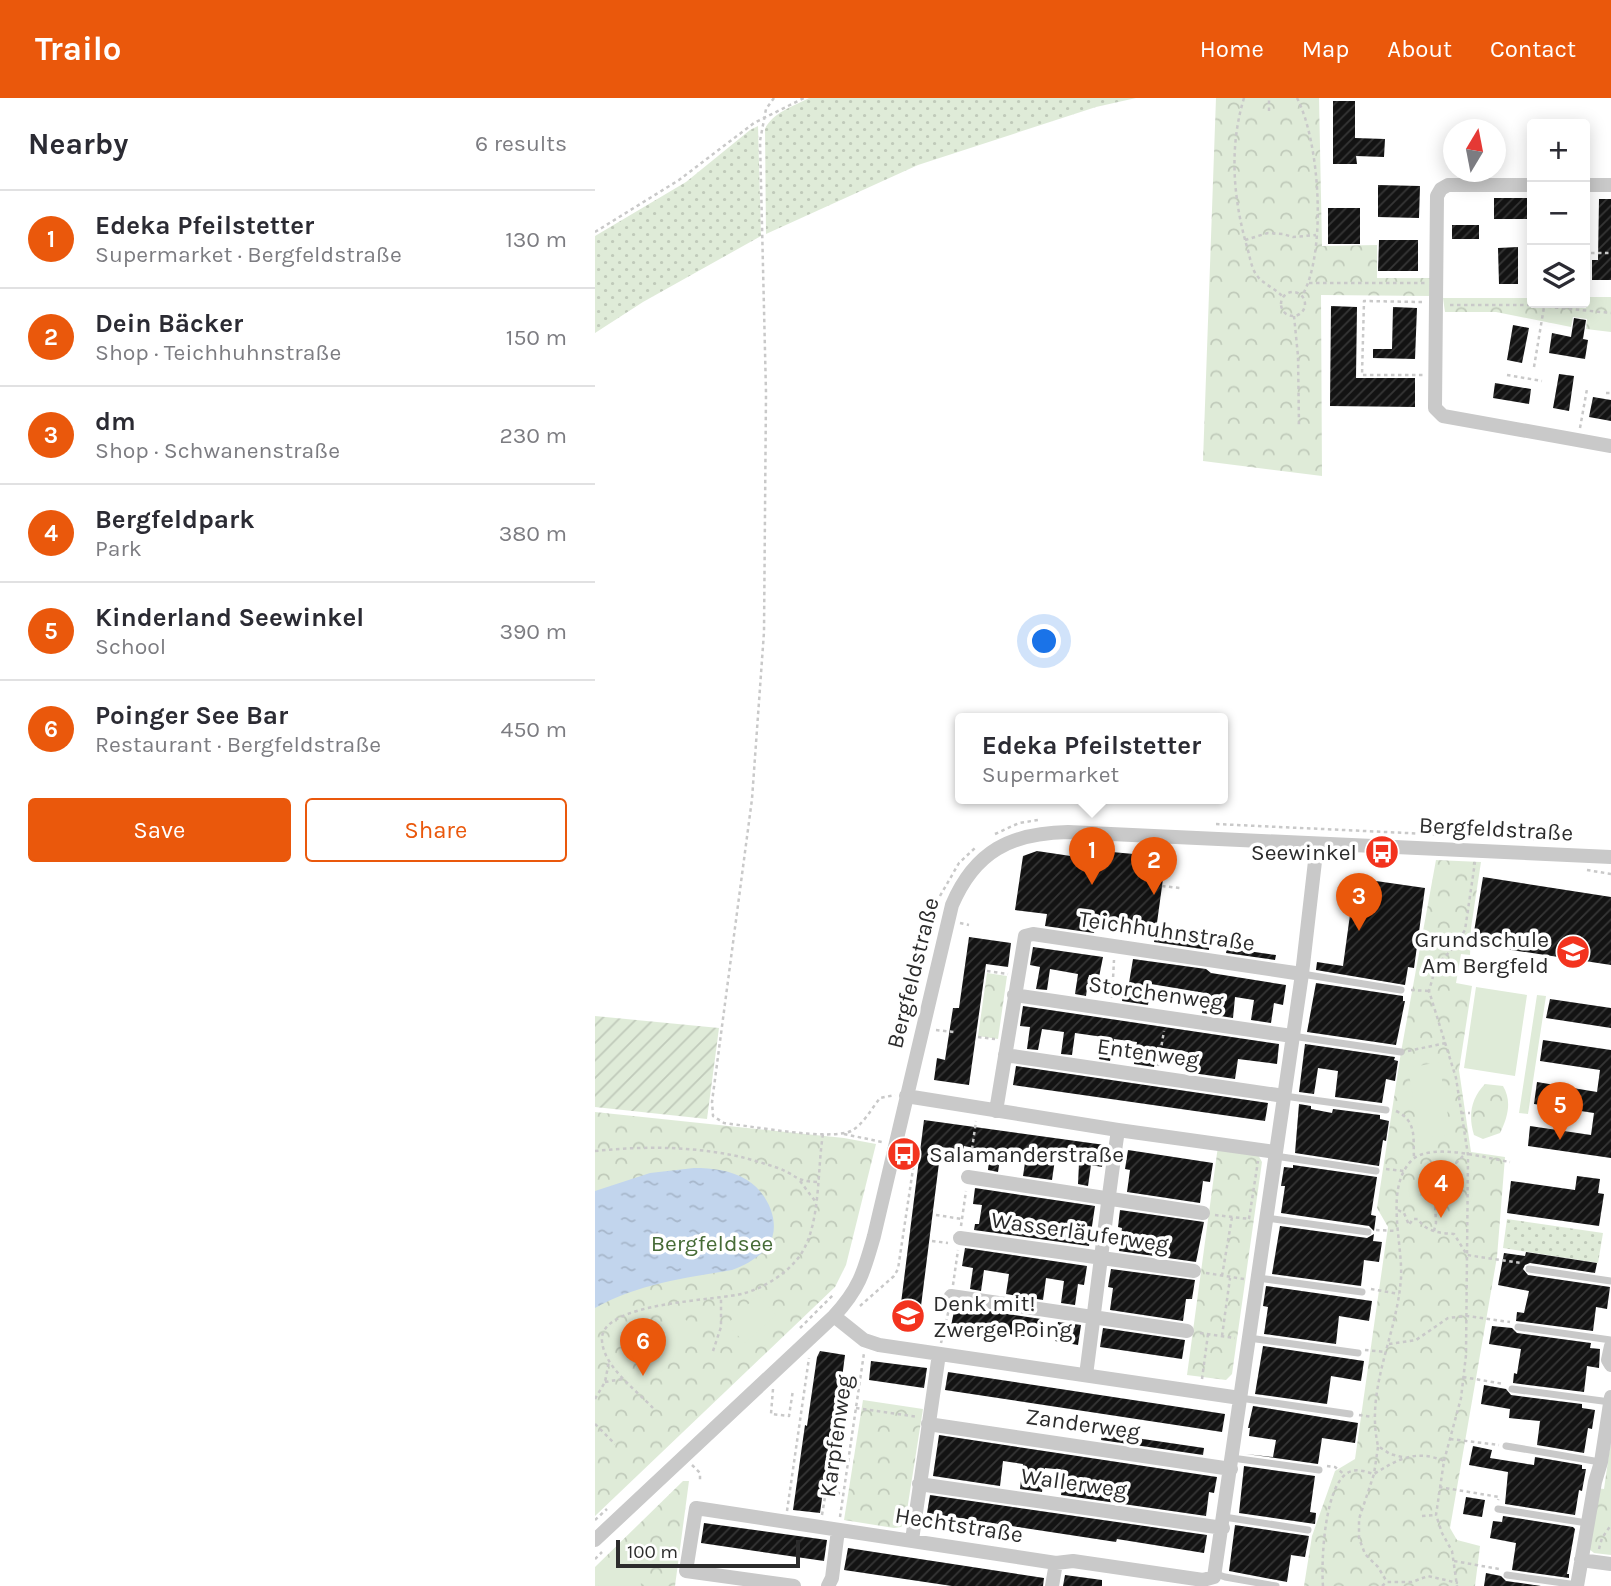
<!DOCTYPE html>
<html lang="en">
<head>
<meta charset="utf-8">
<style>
  :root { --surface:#fff; --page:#f2f2f3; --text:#2b2b33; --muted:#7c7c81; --line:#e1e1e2; --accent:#ea580c }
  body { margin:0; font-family:Karla,sans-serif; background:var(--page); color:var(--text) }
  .controls { position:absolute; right:21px; top:21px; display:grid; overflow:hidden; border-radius:7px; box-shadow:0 4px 18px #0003 }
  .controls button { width:63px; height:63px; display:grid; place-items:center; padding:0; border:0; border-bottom:2px solid var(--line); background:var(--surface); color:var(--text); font:35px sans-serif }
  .compass { position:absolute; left:848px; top:21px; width:63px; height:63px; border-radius:50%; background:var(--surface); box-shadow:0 4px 18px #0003; rotate:10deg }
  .scale { position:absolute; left:21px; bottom:18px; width:184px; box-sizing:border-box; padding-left:7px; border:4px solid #2c2c2c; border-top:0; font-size:19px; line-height:24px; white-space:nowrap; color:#2c2c2c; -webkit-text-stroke:5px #fff; paint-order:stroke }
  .you { position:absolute; left:450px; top:544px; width:24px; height:24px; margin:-18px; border:5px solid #fff; border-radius:50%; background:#1a73e8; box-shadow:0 0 0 10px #1a73e833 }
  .badge { display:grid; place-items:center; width:46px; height:46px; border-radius:50%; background:var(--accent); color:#fff; font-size:23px; font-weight:700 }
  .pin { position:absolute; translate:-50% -58px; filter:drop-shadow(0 2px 4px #0008) }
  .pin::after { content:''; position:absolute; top:37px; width:24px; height:21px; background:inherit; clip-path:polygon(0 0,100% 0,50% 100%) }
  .popup { position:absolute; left:360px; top:615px; width:273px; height:91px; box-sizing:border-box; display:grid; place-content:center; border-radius:7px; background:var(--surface); filter:drop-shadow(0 2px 5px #0005); font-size:23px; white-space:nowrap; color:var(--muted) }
  .popup b { font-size:26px; color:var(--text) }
  .popup::after { content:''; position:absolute; left:50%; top:100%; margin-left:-14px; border:14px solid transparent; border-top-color:var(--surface) }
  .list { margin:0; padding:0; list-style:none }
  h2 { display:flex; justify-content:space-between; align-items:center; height:91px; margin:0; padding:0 28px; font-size:30px }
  h2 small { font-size:23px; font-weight:400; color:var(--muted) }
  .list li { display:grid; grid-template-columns:46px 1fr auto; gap:21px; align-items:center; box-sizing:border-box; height:98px; padding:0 28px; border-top:2px solid var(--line) }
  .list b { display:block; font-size:26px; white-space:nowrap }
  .list p { margin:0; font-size:23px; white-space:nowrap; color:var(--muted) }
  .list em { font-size:23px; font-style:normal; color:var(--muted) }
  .actions { display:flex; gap:14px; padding:21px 28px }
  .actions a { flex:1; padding:16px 0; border:2px solid var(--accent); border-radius:7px; text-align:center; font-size:24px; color:var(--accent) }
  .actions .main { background:var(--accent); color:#fff }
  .icon { flex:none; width:38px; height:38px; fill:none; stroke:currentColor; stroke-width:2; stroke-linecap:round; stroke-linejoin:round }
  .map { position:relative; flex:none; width:1016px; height:1488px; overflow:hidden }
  header { display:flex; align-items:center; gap:42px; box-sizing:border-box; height:98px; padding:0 35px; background:var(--accent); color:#fff }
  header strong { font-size:33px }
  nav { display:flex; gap:38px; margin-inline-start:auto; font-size:24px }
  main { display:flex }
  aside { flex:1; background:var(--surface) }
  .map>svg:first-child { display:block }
  .grass { fill:url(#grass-dots) }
  .forest { fill:url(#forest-crowns) }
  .garden { fill:url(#garden-furrows) }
  .pitch { fill:#dfebd8 }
  .water { fill:url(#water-ripples) }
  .building { fill:url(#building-hatch) }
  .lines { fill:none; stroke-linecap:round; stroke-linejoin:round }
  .path { stroke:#c9c9c9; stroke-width:2.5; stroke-dasharray:3.5 3.5; stroke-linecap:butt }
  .service { stroke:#c9c9c9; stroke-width:7 }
  .minor { stroke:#c9c9c9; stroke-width:14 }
  .labels { text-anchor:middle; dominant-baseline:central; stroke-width:7; stroke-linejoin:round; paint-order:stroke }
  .street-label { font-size:23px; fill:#2c2c2c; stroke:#fff }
  .poi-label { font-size:23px; fill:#2c2c2c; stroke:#fff; text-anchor:end }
  .park-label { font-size:23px; fill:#466b36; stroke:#fff }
</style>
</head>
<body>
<header>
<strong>Trailo</strong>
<nav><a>Home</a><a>Map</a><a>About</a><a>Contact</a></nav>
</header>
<main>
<aside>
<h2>Nearby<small>6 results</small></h2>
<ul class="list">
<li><span class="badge">1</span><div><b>Edeka Pfeilstetter</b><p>Supermarket · Bergfeldstraße</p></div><em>130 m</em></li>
<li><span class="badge">2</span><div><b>Dein Bäcker</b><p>Shop · Teichhuhnstraße</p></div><em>150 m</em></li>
<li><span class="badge">3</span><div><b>dm</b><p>Shop · Schwanenstraße</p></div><em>230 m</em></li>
<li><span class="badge">4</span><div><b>Bergfeldpark</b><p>Park</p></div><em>380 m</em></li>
<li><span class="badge">5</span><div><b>Kinderland Seewinkel</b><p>School</p></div><em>390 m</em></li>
<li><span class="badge">6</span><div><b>Poinger See Bar</b><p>Restaurant · Bergfeldstraße</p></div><em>450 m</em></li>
</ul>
<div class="actions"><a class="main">Save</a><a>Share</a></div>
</aside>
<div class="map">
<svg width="1016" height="1488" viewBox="0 0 1016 1488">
  <defs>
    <pattern id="grass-dots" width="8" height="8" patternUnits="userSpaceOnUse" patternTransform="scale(1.75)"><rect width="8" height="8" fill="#dfebd8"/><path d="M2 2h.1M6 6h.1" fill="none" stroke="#c0caba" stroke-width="1.8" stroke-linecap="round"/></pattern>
    <pattern id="forest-crowns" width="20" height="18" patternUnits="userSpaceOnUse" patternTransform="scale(1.75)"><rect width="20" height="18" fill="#dfebd8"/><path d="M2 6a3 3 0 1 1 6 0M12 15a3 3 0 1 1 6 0" fill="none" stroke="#c0caba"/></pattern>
    <pattern id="garden-furrows" width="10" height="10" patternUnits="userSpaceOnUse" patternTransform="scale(1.75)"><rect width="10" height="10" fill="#dfebd8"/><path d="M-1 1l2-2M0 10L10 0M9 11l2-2" fill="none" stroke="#c0caba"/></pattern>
    <pattern id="water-ripples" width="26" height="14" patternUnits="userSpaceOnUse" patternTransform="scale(1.75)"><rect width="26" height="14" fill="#c2d5ed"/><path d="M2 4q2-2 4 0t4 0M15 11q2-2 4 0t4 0" fill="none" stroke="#a7b7cb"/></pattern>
    <pattern id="building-hatch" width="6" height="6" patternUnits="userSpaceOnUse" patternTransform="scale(1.75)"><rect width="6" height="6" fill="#131313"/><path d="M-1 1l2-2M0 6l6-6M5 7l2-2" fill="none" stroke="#363636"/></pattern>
  </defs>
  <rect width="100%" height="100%" fill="#fff"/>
  <path class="grass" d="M 214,0 L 541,0 L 501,9 L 323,67 L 171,136 L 170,31 C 177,15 199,8 214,0 Z
    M 163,28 L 166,138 L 48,204 L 0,235 L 0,138 L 91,84 L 155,32 Z
    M 912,1121 L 1008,1135 L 1003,1165 L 908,1150 Z"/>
  <path class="forest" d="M 621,0 L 724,0 L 727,148 L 782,147 L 782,180 L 837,180 L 838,198 L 726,197 L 727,378 L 608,363 Z
    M 990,199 L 1016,199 L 1016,234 L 991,231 L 992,221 L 978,219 L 976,229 L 901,214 L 850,214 L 848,200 L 937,200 L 937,205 L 990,205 Z
    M 841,762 L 886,764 L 876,830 L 875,857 L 866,856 L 861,885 L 877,888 L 864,972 L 876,1054 L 910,1059 L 902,1159 L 855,1430 L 862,1442 L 885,1448 L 880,1488 L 709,1488 L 717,1438 L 740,1373 L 760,1361 L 793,1129 L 782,1110 L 806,954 Z
    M 392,875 L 412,878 L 403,941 L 383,938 Z
    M 890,986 L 908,988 C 917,1003 913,1019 905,1035 L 888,1041 L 879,1037 C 873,1018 876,1000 890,986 Z
    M 0,1014 L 249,1040 L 281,1046 L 251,1167 L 240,1189 L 0,1418 Z
    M 623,1048 L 662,1055 L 667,1064 L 637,1276 L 631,1282 L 592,1277 Z
    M 268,1302 L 328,1311 L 310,1425 L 306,1429 L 299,1430 L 249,1422 Z
    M 1016,1342 L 1016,1457 L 999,1455 L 994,1451 L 1002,1390 L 1009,1391 Z
    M 88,1383 L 94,1383 L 80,1488 L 0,1488 L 0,1469 Z"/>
  <path class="garden" d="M 0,918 L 124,930 L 112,1021 L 0,1009 Z"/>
  <path class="pitch" d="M 881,889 L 932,897 L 920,978 L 869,970 Z
    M 942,897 L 951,898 L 933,1016 L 924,1015 Z
    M 844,964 L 856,1036 L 825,1041 L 813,970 Z
    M 163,1197 L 181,1217 L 150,1245 L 132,1226 Z
    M 82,1213 L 101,1232 L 70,1263 L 51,1244 Z
    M 44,1460 L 46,1488 L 3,1488 L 18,1461 Z"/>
  <path class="water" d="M 99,1070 C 117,1070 136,1072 152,1082 C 172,1094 188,1126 173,1148 C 165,1159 149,1168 137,1172 C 89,1180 43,1186 0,1210 L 0,1093 L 55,1075 Z"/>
  <path class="building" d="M 738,3 L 760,3 L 760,40 L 790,41 L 789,59 L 761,58 L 762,66 L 738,66 Z
    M 783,87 L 825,88 L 824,120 L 783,119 Z
    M 899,100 L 937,100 L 937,121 L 899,121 Z
    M 1004,101 L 1016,101 L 1016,182 L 997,182 L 997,162 L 1003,162 Z
    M 733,110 L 765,110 L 765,146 L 733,146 Z
    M 857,127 L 884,127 L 884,141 L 857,141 Z
    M 784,142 L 823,142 L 823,173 L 783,173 Z
    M 923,149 L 923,186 L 904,186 L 903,150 Z
    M 736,208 L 762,209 L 761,280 L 820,280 L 820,309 L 735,308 Z
    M 798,209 L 822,210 L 820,261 L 778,260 L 778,251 L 797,251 Z
    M 979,220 L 991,222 L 988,241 L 993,242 L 990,261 L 954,255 L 957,235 L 976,239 Z
    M 918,227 L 934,230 L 927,265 L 912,262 Z
    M 964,276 L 979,278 L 974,313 L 958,310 Z
    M 900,285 L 936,291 L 934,306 L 898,300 Z
    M 998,299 L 1016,302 L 1016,323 L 994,319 Z
    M 442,753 L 516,764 L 517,754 L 571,759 L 561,832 L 501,823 L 499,835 L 450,828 L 452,816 L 420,812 L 428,758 Z
    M 888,779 L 1016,799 L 1016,867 L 877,846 Z
    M 760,780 L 830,790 L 819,870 L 813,869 L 810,887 L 721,872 L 722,864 L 748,868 Z
    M 374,839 L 416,845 L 413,869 L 391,866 L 374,987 L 339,982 L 342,960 L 350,962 L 358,910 L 364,910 Z
    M 560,839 L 614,847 L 614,852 L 559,844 Z
    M 438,849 L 508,859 L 504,879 L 494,877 L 491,898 L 480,896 L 483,876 L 455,871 L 452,892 L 441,891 L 445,869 L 435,867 Z
    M 632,850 L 681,857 L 680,862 L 631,855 Z
    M 538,861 L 611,871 L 616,875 L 691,887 L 688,907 L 679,905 L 676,925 L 656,922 L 659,902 L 640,899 L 638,920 L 607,915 L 610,895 L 556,886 L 553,907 L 527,903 L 528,897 L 532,897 Z
    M 721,885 L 808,898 L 808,903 L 810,903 L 801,947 L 712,934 Z
    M 955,901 L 1016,910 L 1016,930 L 951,920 Z
    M 428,908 L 684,946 L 682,966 L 643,961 L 640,981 L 590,974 L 593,954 L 562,949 L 559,969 L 539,966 L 542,944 L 519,941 L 515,963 L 504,961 L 508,939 L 480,935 L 477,957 L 466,956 L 469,934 L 447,931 L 443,952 L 432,951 L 435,929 L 425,928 Z
    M 948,942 L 1016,952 L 1016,1060 L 933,1048 L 935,1028 L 996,1037 L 999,1015 L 939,1006 L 942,984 L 1002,994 L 1005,972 L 945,963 Z
    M 710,946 L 800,959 L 799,962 L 803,963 L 800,983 L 791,981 L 787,1005 L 740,999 L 743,973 L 723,970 L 719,996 L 704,994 Z
    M 421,968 L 673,1005 L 670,1023 L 418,987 Z
    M 704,1006 L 716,1008 L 716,1011 L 737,1015 L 738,1011 L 785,1017 L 785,1021 L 794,1023 L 791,1043 L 788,1042 L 784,1068 L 700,1055 Z
    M 329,1022 L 510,1047 L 507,1069 L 496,1067 L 493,1088 L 483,1086 L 484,1065 L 460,1061 L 457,1082 L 428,1078 L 431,1058 L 406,1054 L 403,1074 L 393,1072 L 395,1053 L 369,1048 L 368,1052 L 346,1049 L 323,1232 L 303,1229 Z
    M 533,1052 L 618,1065 L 615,1084 L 608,1083 L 605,1105 L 532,1094 L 535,1072 L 530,1071 Z
    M 698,1067 L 782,1079 L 776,1117 L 781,1118 L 779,1133 L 774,1128 L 686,1115 L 690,1088 L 686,1088 L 689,1069 L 698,1070 Z
    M 982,1078 L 1005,1081 L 1003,1095 L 1009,1096 L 1004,1128 L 912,1115 L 916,1083 L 980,1092 Z
    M 380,1090 L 500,1108 L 494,1148 L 379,1132 L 380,1126 L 384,1126 L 387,1107 L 378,1106 Z
    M 525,1112 L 609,1124 L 601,1164 L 524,1153 L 527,1130 L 523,1129 Z
    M 685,1128 L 772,1140 L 779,1136 L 778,1143 L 787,1144 L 784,1164 L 769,1162 L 766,1188 L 677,1176 Z
    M 370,1150 L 492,1168 L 489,1187 L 483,1186 L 480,1207 L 466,1205 L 469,1183 L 451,1180 L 448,1202 L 411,1196 L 414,1176 L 389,1172 L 386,1193 L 375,1191 L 378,1170 L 367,1168 Z
    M 931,1154 L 1002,1165 L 1000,1175 L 935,1165 L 930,1167 L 928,1171 L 933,1177 L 1015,1189 L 1012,1211 L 1001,1209 L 998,1233 L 921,1223 L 922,1214 L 929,1215 L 934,1193 L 903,1187 L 909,1155 L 930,1158 Z
    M 516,1171 L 600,1182 L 597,1201 L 591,1201 L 588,1223 L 515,1212 L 518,1190 L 513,1189 Z
    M 671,1188 L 777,1203 L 774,1223 L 744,1218 L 741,1246 L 669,1236 L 673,1209 L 668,1208 Z
    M 360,1208 L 446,1221 L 443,1240 L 356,1228 Z
    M 463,1224 L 486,1227 L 483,1247 L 460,1243 Z
    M 897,1228 L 917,1230 L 922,1235 L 996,1245 L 995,1250 L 1005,1251 L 1004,1270 L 992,1268 L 989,1294 L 918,1285 L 919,1275 L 922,1276 L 926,1251 L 894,1246 Z
    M 508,1230 L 590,1242 L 587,1261 L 505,1249 Z
    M 668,1248 L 769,1263 L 766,1283 L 736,1278 L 732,1306 L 660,1296 Z
    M 225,1253 L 250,1257 L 247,1280 L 244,1279 L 225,1415 L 198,1412 L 210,1327 L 212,1328 L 222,1259 Z
    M 276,1263 L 332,1270 L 329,1290 L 274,1282 Z
    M 353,1274 L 630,1316 L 627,1334 L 350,1292 Z
    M 889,1287 L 911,1291 L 916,1297 L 987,1306 L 987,1310 L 1000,1312 L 997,1331 L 993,1330 L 989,1355 L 942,1347 L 945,1323 L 914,1320 L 915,1311 L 886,1306 Z
    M 658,1308 L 763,1325 L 760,1345 L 727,1340 L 723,1366 L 651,1356 L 678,1359 L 681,1342 L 654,1338 L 655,1330 L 653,1330 Z
    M 507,1335 L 609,1350 L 608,1357 L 506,1342 Z
    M 344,1337 L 622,1379 L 619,1395 L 614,1394 L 611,1418 L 466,1397 L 470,1372 L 450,1370 L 447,1394 L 425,1391 L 428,1366 L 408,1363 L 405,1388 L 338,1378 Z
    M 878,1348 L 897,1352 L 895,1360 L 939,1367 L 940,1359 L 987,1367 L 987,1371 L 991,1371 L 987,1393 L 984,1392 L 980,1417 L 910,1406 L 913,1374 L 874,1367 Z
    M 649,1368 L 720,1378 L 715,1414 L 721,1415 L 720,1426 L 644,1415 Z
    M 335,1397 L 612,1437 L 609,1455 L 522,1441 L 521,1444 L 332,1415 Z
    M 871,1399 L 890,1402 L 887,1419 L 868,1416 Z
    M 908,1418 L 978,1429 L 980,1431 L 972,1476 L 974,1476 L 974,1480 L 917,1472 L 921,1445 L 895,1440 L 898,1423 L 907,1424 Z
    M 109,1425 L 232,1442 L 229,1463 L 106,1445 Z
    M 640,1427 L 714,1438 L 710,1459 L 696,1457 L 692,1484 L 634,1473 Z
    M 253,1450 L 449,1480 L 448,1488 L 357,1488 L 249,1472 Z
    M 891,1475 L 906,1478 L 911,1483 L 946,1488 L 889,1488 Z
    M 470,1477 L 507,1482 L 507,1488 L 468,1488 Z"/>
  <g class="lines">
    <path class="path" d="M 179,0 L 171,11 L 165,43 L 171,295 L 169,534 L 157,701 L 117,1004 L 118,1018 L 129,1025 C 156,1028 235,1043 256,1033 C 268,1027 277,1010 285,1000 L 300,997
      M 649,0 C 634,49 638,100 652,149 C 655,158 656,171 663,179 C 670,187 681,191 688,199
      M 702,0 C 725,44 732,155 707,198
      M 674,13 L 674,0
      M 0,134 L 84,82 L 159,25 L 209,0
      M 650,142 L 673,135 L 688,136 L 698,139 L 721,137
      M 996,155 L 1016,155
      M 714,185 L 830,185
      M686 206a12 12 0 1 1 24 0a12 12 0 1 1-24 0Z
      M 827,204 L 769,203 L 767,277 L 829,277
      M 936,206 L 935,153 L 937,153
      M 855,207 L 936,207 L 1016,215
      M 699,218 L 703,258 L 704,328
      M 939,269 L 949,209
      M 912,277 L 947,283
      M 1011,295 L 1016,295
      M 985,330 L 992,291
      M 621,726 L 960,742
      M 400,736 L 424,725 L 443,722
      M 992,772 L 1016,776
      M 567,788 L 585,790
      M 345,798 L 364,765 L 380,750
      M 365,825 L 374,827
      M 392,873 L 413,876
      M 816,892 L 834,893
      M 517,900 L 519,862
      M 341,932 L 359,934
      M 383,939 L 400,941
      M 813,953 L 851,945
      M 563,968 L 569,933
      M 801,1013 C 822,1023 818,1039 819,1060
      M 866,1015 L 875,1015
      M 249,1036 L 287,1044
      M 0,1053 C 49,1048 98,1048 146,1059 C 158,1062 171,1066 183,1070 C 202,1077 199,1083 222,1084
      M 375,1065 L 381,1023
      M 791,1071 L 809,1073
      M 205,1083 L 220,1103
      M 803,1112 L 809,1115 L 814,1127 L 818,1121 L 823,1121 C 831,1134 845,1135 859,1136 L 872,1157 L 926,1165
      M 341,1117 L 367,1121
      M 620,1117 L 655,1121
      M 654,1121 L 663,1063
      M 366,1128 L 371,1093
      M 781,1132 L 802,1133
      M 839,1133 L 841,1125 L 839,1087 L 868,1058
      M 337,1143 L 353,1145
      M 611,1175 L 649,1181
      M 627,1178 L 637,1119
      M 358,1187 L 363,1152
      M 776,1191 L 804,1196
      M 265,1208 L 299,1178 L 303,1171 L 321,1051
      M 205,1230 L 238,1197
      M 605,1235 L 640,1240
      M 627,1238 L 635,1180
      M 346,1245 L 354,1211
      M 794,1246 L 821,1242 L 853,1220 L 872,1218 L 915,1224
      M 770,1252 L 791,1254
      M 118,1253 L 126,1229 L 126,1199
      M 868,1279 L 909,1286
      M 607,1281 L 613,1236
      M 10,1284 L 28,1281
      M 178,1291 L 176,1316 L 194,1318 L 198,1292
      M 0,1301 L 10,1284 L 14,1263
      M 58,1310 C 41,1292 9,1269 7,1243 C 3,1203 125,1203 150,1195 C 171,1189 194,1174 206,1156 C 226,1125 222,1072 228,1036
      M 261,1310 L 323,1319
      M 764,1317 L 778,1319
      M 0,1326 L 20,1346
      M 855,1341 L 904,1347
      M 783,1349 L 779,1376 L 764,1421 L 764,1440 L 770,1456 L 783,1469 L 792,1484
      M 807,1359 L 795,1356 L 783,1348 C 770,1290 802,1238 806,1180 C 808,1145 789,1090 817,1062 C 837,1044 890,1060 915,1064
      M 849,1363 L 866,1300 L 871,1257 L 873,1057 L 861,980 L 834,893 L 841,868 L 861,847 L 870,832 L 880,764
      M 97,1367 L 105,1375 L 105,1382
      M 732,1368 L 740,1369 L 750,1377
      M 844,1389 L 904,1399 L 903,1402
      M 192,1413 L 214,1260
      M 227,1417 L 231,1393 L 249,1396
      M 827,1418 L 841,1417
      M 245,1419 L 269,1255
      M 0,1422 L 12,1411
      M 1004,1451 L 1007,1440 L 1016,1427
      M 0,1461 L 7,1454
      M 859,1463 L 904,1471
      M 728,1488 C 726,1465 729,1380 757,1373 C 764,1371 772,1374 779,1376 C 803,1361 821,1351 849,1363 L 841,1417 L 847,1435 L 857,1453 L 862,1488
      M 787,1488 L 792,1484 L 817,1484 L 833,1478 L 863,1485"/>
    <path class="service" d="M 707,876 L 806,892
      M 697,938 L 806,954
      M 689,998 L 791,1012
      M 680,1058 L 781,1073
      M 672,1120 L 773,1134
      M 934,1171 L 1016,1183
      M 663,1180 L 767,1194
      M 923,1229 L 1016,1242
      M 654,1240 L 763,1255
      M 917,1291 L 1015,1304
      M 645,1300 L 755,1316
      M 911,1348 L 1005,1364
      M 637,1360 L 724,1372
      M 903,1411 L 992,1425
      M 629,1419 L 713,1432
      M 621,1476 L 630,1479 L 681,1488
      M 912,1477 L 982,1487"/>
    <path class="minor" d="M 937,87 L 853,87 L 846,91 L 842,98 L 840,310 L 848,318 L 1016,348
      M 990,87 L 1016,87
      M 419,897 L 697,938
      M 410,957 L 689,998
      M 311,998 L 523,1032 L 681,1054
      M 401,1013 L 430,838 L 438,836 L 707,876
      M 373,1079 L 608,1115
      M 365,1140 L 599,1173
      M 356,1198 L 592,1233
      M 239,1218 L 269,1242 L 284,1247 L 645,1300
      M 1016,1248 L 1013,1262 L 1016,1267
      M 491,1277 C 502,1195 511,1114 523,1032
      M 333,1326 L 636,1371
      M 324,1386 L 628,1430
      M 0,1442 L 239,1218 C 265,1190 269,1173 279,1138 L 357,807 C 380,753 416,735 473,734 L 1016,759
      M 317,1442 L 344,1256
      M 986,1462 L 1016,1466
      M 619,1479 L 707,876 L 722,746
      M 199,1488 L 91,1473 L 101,1410 L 461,1465 L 478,1463 L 608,1482 L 619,1479
      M 233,1488 L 237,1480 L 243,1432
      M 457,1488 L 461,1465
      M 982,1488 L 1000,1384 L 1006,1364 L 1016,1299"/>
  </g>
  <defs>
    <g id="bus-disc" transform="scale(1.75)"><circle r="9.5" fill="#f3331e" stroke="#fff"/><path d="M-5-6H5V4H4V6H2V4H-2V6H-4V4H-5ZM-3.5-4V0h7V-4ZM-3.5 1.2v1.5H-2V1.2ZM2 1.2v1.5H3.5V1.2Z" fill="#fff"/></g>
    <g id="school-disc" transform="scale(1.75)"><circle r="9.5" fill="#f3331e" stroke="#fff"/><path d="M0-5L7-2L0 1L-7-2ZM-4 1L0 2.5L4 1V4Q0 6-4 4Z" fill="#fff"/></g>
  </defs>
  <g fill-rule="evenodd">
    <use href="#bus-disc" x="787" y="754"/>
    <use href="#school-disc" x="978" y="854"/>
    <use href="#bus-disc" x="309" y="1056"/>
    <use href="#school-disc" x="313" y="1218"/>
  </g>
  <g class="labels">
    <g class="street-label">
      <text transform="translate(901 731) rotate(3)">Bergfeldstraße</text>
      <text transform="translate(572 833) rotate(8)">Teichhuhnstraße</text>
      <text transform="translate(318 875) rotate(-76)">Bergfeldstraße</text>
      <text transform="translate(561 895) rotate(8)">Storchenweg</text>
      <text transform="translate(553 955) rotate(8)">Entenweg</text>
      <text transform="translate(485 1134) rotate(8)">Wasserläuferweg</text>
      <text transform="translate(488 1326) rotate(8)">Zanderweg</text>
      <text transform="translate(241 1338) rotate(-82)">Karpfenweg</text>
      <text transform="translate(479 1385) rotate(8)">Wallerweg</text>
      <text transform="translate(364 1427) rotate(9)">Hechtstraße</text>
    </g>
    <g class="poi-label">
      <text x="762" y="754">Seewinkel</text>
      <text x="954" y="841">Grundschule<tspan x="954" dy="26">Am Bergfeld</tspan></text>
      <text x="334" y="1056" text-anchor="start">Salamanderstraße</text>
      <text x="338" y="1205" text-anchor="start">Denk mit!<tspan x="338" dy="26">Zwerge Poing</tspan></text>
    </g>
    <g class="park-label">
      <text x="117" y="1145">Bergfeldsee</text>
    </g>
  </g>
</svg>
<div class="controls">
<button>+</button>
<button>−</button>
<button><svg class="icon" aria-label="layers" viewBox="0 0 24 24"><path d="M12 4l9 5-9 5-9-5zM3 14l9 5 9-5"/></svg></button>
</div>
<svg class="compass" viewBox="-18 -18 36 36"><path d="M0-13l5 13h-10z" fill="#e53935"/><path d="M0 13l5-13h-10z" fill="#7c7c81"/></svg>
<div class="scale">100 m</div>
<div class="you"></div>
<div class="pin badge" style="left:497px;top:787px">1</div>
<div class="popup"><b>Edeka Pfeilstetter</b>Supermarket</div>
<div class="pin badge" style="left:559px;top:797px">2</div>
<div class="pin badge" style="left:764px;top:833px">3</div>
<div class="pin badge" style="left:846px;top:1120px">4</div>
<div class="pin badge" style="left:965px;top:1042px">5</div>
<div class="pin badge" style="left:48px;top:1278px">6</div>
</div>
</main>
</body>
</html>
